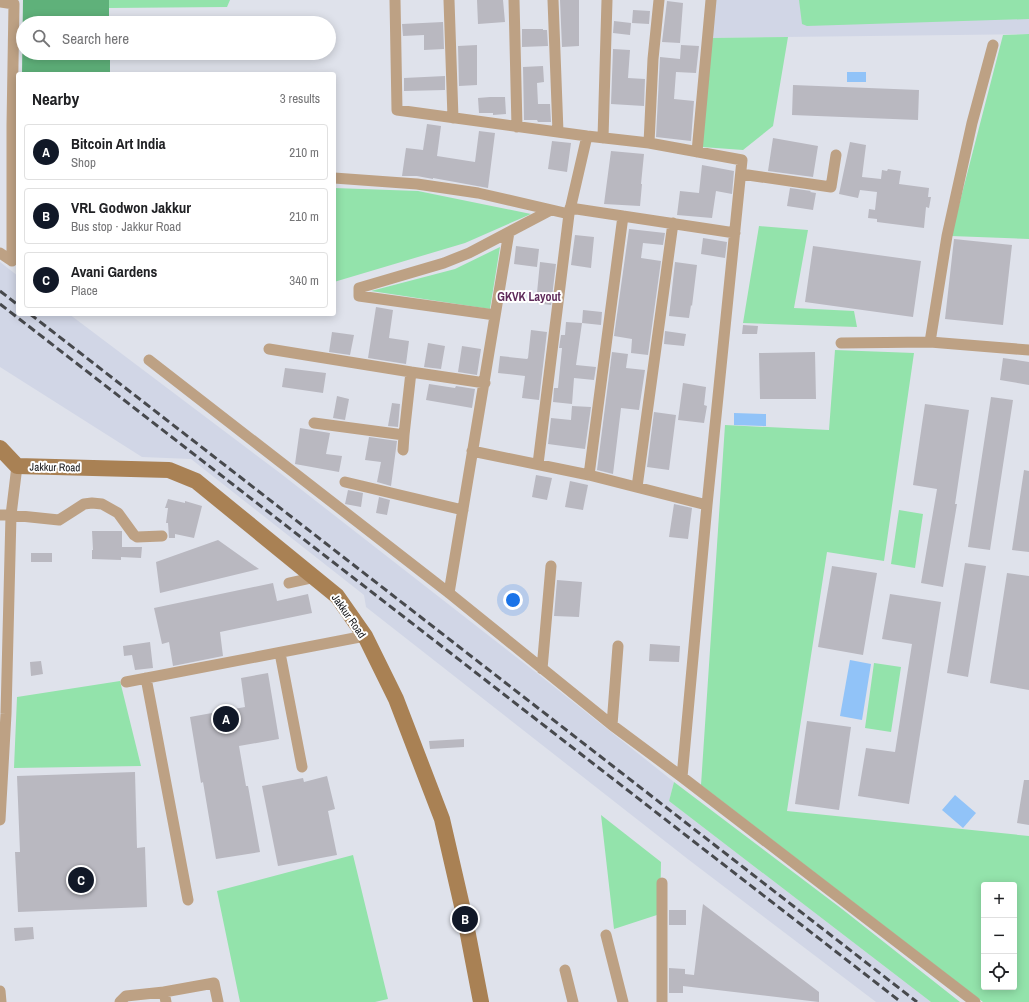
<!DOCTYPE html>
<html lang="en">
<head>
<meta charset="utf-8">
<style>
  :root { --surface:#fff; --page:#f6f6f6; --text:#202124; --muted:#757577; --line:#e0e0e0; --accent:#111827 }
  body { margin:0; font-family:"Archivo Narrow",sans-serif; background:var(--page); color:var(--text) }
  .controls { position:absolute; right:12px; bottom:12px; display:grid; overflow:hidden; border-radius:4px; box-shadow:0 2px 10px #0003 }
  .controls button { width:36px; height:36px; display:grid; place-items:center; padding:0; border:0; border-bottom:1px solid var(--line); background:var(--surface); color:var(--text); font:20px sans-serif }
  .you { position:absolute; left:513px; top:600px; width:14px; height:14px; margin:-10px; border:3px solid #fff; border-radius:50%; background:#1a73e8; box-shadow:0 0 0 6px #1a73e833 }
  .badge { display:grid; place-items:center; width:26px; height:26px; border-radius:50%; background:var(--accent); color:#fff; font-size:13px; font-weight:700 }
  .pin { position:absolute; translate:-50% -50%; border:2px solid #fff; box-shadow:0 1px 4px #0006 }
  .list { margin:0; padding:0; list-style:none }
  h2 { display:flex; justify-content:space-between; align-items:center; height:52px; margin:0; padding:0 16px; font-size:17px }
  h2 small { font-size:13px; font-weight:400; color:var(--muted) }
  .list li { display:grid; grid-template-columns:26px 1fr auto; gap:12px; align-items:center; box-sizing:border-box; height:56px; margin:0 8px 8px; padding:0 8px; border:1px solid var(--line); border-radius:4px }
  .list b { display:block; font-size:15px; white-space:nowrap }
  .list p { margin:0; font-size:13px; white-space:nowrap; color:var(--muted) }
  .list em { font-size:13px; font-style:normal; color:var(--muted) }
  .icon { flex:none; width:22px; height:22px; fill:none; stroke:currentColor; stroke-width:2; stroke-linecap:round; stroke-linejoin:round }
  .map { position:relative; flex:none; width:1029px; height:1002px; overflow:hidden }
  .search { position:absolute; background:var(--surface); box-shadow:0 2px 10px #0003; left:16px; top:16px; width:320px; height:44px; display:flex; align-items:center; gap:10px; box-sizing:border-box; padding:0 14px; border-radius:22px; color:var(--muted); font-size:15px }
  .panel { position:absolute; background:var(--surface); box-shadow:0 2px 10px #0003; left:16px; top:72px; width:320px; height:244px; border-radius:4px }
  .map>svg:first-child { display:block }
  .built { fill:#d1d6e6 }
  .green { fill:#93e3ab; fill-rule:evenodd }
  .forest { fill:#5fb17a }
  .water { fill:#91c3f8 }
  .building { fill:#b9b8c0 }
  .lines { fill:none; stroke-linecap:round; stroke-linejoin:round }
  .street { stroke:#bda184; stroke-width:11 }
  .secondary { stroke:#a98154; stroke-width:16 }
  .rail { stroke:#47494d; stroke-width:3; stroke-dasharray:8 4; stroke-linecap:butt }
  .labels { text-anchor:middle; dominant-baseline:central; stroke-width:4; stroke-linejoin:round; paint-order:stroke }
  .street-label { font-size:11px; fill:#131417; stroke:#fff }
  .neighbourhood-label { font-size:12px; font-weight:bold; fill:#5e2a59; stroke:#fff }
</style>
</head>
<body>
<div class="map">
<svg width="1029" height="1002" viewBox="0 0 1029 1002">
  <rect width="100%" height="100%" fill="#dfe2eb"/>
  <path class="built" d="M 715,0 L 1029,0 L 1029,34 L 712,38 Z
    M 0,262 L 18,276 L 18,314 L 69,314 L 280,473 L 538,674 L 674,782 L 669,801 L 931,1002 L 876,1002 L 689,860 L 366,607 L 364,595 L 191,459 L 142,457 L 0,367 Z"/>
  <path class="green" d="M 109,0 L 230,0 L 227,7 L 109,8 Z
    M 799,0 L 1029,0 L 1029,19 L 807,26 L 802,24 Z
    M 1029,34 L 1029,239 L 951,236 L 1003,35 Z
    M 788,37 L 773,126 L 743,150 L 702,147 L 712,38 Z
    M 334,188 L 418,191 L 531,214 L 465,243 L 334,282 Z
    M 759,226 L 808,230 L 794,308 L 854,311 L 857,327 L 743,323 Z
    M 500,247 L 490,309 L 371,291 L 455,269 Z
    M 835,350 L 914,353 L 884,561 L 827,552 L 787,811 L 1029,836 L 1029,1002 L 983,1002 L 701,785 L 725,425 L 829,430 ZM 984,885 L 1014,885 L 1014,987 L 984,987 Z
    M 899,510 L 923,514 L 915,568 L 891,564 Z
    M 874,663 L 901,667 L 891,732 L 865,728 Z
    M 120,681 L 141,766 L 14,768 L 17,697 Z
    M 674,782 L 842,909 L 960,1002 L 931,1002 L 669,801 Z
    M 601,815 L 661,862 L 660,914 L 614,929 Z
    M 353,855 L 388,999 L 375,1002 L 240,1002 L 217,891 Z"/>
  <path class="forest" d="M 23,0 L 109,0 L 109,23 L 23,23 L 23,53 L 110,53 L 110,74 L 22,74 Z"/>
  <path class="water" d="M 847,72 L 866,72 L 866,82 L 847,82 Z
    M 734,413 L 766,414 L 766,426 L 734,425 Z
    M 850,660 L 871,664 L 862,720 L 840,716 Z
    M 955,795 L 976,813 L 963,828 L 942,810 Z"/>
  <path class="building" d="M 477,0 L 503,0 L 505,22 L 478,24 Z
    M 560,0 L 579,0 L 579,46 L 562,47 Z
    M 667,1 L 683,3 L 680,43 L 662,42 Z
    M 633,10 L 650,11 L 649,24 L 632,23 Z
    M 614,21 L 631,23 L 630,35 L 613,33 Z
    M 443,22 L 444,49 L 424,50 L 424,35 L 403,36 L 402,24 Z
    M 522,29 L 543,29 L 543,30 L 547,30 L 548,46 L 522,47 Z
    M 477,45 L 477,85 L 459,86 L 458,46 Z
    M 681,45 L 699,46 L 696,73 L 676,72 L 674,99 L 694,101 L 691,141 L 656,137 L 660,57 L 680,59 Z
    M 613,49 L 630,50 L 628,78 L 645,79 L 644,106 L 611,104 Z
    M 543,66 L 544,82 L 537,83 L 538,104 L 550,104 L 551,122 L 538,122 L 537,120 L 524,120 L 523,67 Z
    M 445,76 L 445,90 L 404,91 L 404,78 Z
    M 793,85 L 919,90 L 918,120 L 792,115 Z
    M 490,97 L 505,97 L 506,114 L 493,115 L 493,113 L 479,113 L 478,98 Z
    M 427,124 L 441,126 L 437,156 L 475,162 L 479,131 L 495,133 L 488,188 L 433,178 L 433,179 L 417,176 L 402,176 L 406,148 L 423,150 Z
    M 773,138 L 818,146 L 813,177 L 768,171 Z
    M 552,141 L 571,143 L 567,172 L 548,169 Z
    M 850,142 L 866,145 L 862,177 L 881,179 L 882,170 L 887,171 L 888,169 L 901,171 L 899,184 L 929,188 L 928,197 L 931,197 L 929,208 L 926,207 L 924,228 L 877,222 L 877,219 L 868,218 L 869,209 L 875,210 L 877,192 L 860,190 L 858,198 L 839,194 Z
    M 611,151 L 644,154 L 641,184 L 642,184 L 640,206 L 604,204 Z
    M 702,165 L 734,171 L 732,194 L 716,191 L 712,218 L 677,215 L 680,191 L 699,193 Z
    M 790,188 L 811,191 L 810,192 L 816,193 L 813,210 L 787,206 Z
    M 629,229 L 665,233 L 663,245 L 643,243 L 641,258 L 661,261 L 648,355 L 631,353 L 632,339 L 614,336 Z
    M 575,235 L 594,237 L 591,268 L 571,265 Z
    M 703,238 L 727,242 L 725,258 L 701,254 Z
    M 954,239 L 1012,245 L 1003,325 L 945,319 Z
    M 516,246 L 539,249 L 537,267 L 514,264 Z
    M 813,246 L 921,261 L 913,317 L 805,302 Z
    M 540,262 L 556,264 L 551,305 L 536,303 Z
    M 675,262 L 697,265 L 692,306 L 691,305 L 689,318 L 669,316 Z
    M 376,307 L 393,310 L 389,338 L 409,341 L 406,364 L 368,358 Z
    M 583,310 L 602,312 L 601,325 L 582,323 Z
    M 566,322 L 582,323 L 576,365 L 596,367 L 594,380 L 574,378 L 572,404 L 553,402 L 554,388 L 558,388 L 562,348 L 559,348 L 561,335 L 565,335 Z
    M 743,325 L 758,326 L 757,334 L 742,334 Z
    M 531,330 L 547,332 L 539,400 L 522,398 L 525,376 L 498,373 L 500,356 L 527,359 L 528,358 Z
    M 665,331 L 686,334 L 684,346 L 664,344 Z
    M 332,332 L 354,335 L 350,355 L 329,352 Z
    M 428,343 L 445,346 L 441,369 L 424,367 Z
    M 462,346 L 481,349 L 477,375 L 458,372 Z
    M 612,352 L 628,354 L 626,368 L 645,370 L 639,410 L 621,408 L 613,474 L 597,470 Z
    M 815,352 L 816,399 L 760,399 L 759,353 Z
    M 1003,358 L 1029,362 L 1029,385 L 1000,380 Z
    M 285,368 L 326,373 L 323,393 L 282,387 Z
    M 683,383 L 706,387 L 704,405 L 707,406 L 704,423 L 678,420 Z
    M 429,384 L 455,388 L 456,386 L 475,389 L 472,408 L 426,400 Z
    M 337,396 L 349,399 L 345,420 L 333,418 Z
    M 991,397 L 1013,400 L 990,550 L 968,547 Z
    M 392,403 L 400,404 L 398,427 L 388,426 Z
    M 925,404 L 969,410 L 955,504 L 957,504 L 943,587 L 921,583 L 937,489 L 913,485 Z
    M 572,406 L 591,407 L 585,449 L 548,444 L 551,418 L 571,420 Z
    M 654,412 L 676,415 L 669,470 L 647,467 Z
    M 300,428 L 330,433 L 326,454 L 342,456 L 339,472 L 295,464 Z
    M 369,437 L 397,441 L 391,486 L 377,482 L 381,462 L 365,460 Z
    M 1024,470 L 1029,471 L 1029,552 L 1012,550 Z
    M 536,475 L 552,478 L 547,500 L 532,497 Z
    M 570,481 L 588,485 L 583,510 L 565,507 Z
    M 348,490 L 363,493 L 361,507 L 345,504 Z
    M 379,497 L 390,500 L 387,515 L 376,513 Z
    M 168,499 L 185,503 L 185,501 L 202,506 L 194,538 L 175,534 L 175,538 L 169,538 L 168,523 L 166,523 L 168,508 L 165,508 Z
    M 674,504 L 692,508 L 688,539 L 669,537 Z
    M 92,531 L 122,531 L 122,547 L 142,547 L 141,558 L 121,557 L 121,560 L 92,559 L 92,550 L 93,550 Z
    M 218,540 L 259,569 L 160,593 L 156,562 Z
    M 31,553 L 52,553 L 52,562 L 31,562 Z
    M 965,563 L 986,566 L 968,677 L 947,673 Z
    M 832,566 L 877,573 L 863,655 L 818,647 Z
    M 1007,573 L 1029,576 L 1029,690 L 990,683 Z
    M 557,580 L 582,582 L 579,617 L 554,616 Z
    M 273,583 L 277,601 L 308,594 L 312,613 L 220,632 L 223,656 L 173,666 L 169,642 L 162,644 L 154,608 Z
    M 890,594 L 941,602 L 909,804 L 858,796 L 866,748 L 895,752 L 912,644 L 882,639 Z
    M 150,642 L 153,668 L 135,670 L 132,655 L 124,656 L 123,646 Z
    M 650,644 L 680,646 L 679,662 L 649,661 Z
    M 41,661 L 43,674 L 31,676 L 30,662 Z
    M 268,673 L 279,739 L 239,746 L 246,786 L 248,786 L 260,852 L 216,859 L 203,782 L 201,783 L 190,717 L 245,707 L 241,678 Z
    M 807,721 L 851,727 L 839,810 L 795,804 Z
    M 464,739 L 464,747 L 430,749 L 429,741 Z
    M 135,772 L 137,848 L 145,847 L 147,907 L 18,912 L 15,852 L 20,852 L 17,776 Z
    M 327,776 L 335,809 L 328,811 L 337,855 L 278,866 L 262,786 L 303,778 L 304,782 Z
    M 1024,780 L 1029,780 L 1029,825 L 1017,823 Z
    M 703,904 L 819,992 L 819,1002 L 683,986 L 683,993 L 669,993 L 669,968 L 685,969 L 685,974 L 694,975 Z
    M 669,910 L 686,910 L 686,925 L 669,925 Z
    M 33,927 L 34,939 L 15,941 L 14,928 Z"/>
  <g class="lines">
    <path class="street" d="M 395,0 L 397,110 L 587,136 L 649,143 L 742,160 L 707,505 L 682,777
      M 449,0 L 453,118
      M 514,0 L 517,127
      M 553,0 L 558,132
      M 0,2 L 14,4 L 12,125 L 12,261
      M 603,138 L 607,0
      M 649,143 L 653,59 L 659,0
      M 697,152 L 711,0
      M 741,174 L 831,187 L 836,155
      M 334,178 L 417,184 L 478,193 L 569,214
      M 570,208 L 735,233
      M 0,253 L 12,261
      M 495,315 L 359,296 L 359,288 L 444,263 L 469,253 L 551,210
      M 930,342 L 947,236 L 972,123 L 993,45
      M 841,343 L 930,342 L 1029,350
      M 269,349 L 411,372
      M 149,360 L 449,593 L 612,725 L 682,777 L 975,1002
      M 314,423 L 404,435 L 411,372 L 485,383
      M 403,450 L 404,435
      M 472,451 L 589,475 L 707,505
      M 538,464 L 569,214 L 587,136
      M 589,475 L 623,216
      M 345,482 L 463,510
      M 637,487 L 673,223
      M 0,515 L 11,515 L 59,520 L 84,504 L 92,503 L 102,504 L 118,513 L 134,535 L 137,537 L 162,536
      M 289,583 L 316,577
      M 449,593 L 509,232
      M 280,653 L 302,767
      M 542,669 L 551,566
      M 146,678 L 188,900
      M 126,682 L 365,636
      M 612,725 L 618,646
      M 0,820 L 6,714 L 11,515 L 17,466
      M 606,935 L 623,1002
      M 565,970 L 573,1002
      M 0,991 L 1,1002
      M 164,992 L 166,1002
      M 120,1002 L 126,996 L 164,992 L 214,983 L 218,1002
      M 662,1002 L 662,883"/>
    <path class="secondary" d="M 0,448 L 17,466 L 169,470 L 196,481 L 337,596 L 365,636 L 396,699 L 442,819 L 465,919 L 481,1002"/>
    <path class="rail" d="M 0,291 L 18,305
      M 0,304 L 901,1002
      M 30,314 L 917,1002"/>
  </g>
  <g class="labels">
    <g class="street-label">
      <text transform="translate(55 467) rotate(1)">Jakkur Road</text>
      <text transform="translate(349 616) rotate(55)">Jakkur Road</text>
    </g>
    <g class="neighbourhood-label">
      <text x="529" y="297">GKVK Layout</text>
    </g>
  </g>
</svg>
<div class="controls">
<button>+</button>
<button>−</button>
<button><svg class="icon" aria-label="locate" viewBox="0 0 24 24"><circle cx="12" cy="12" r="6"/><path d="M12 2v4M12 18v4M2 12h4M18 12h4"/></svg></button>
</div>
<div class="you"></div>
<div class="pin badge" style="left:226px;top:719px">A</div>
<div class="pin badge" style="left:465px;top:919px">B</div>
<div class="pin badge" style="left:81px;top:880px">C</div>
<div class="search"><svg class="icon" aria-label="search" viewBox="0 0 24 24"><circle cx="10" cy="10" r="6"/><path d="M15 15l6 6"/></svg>Search here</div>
<section class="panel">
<h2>Nearby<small>3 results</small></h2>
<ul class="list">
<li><span class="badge">A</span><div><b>Bitcoin Art India</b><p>Shop</p></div><em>210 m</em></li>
<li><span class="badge">B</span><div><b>VRL Godwon Jakkur</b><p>Bus stop · Jakkur Road</p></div><em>210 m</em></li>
<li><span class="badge">C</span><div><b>Avani Gardens</b><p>Place</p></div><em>340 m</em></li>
</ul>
</section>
</div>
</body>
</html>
